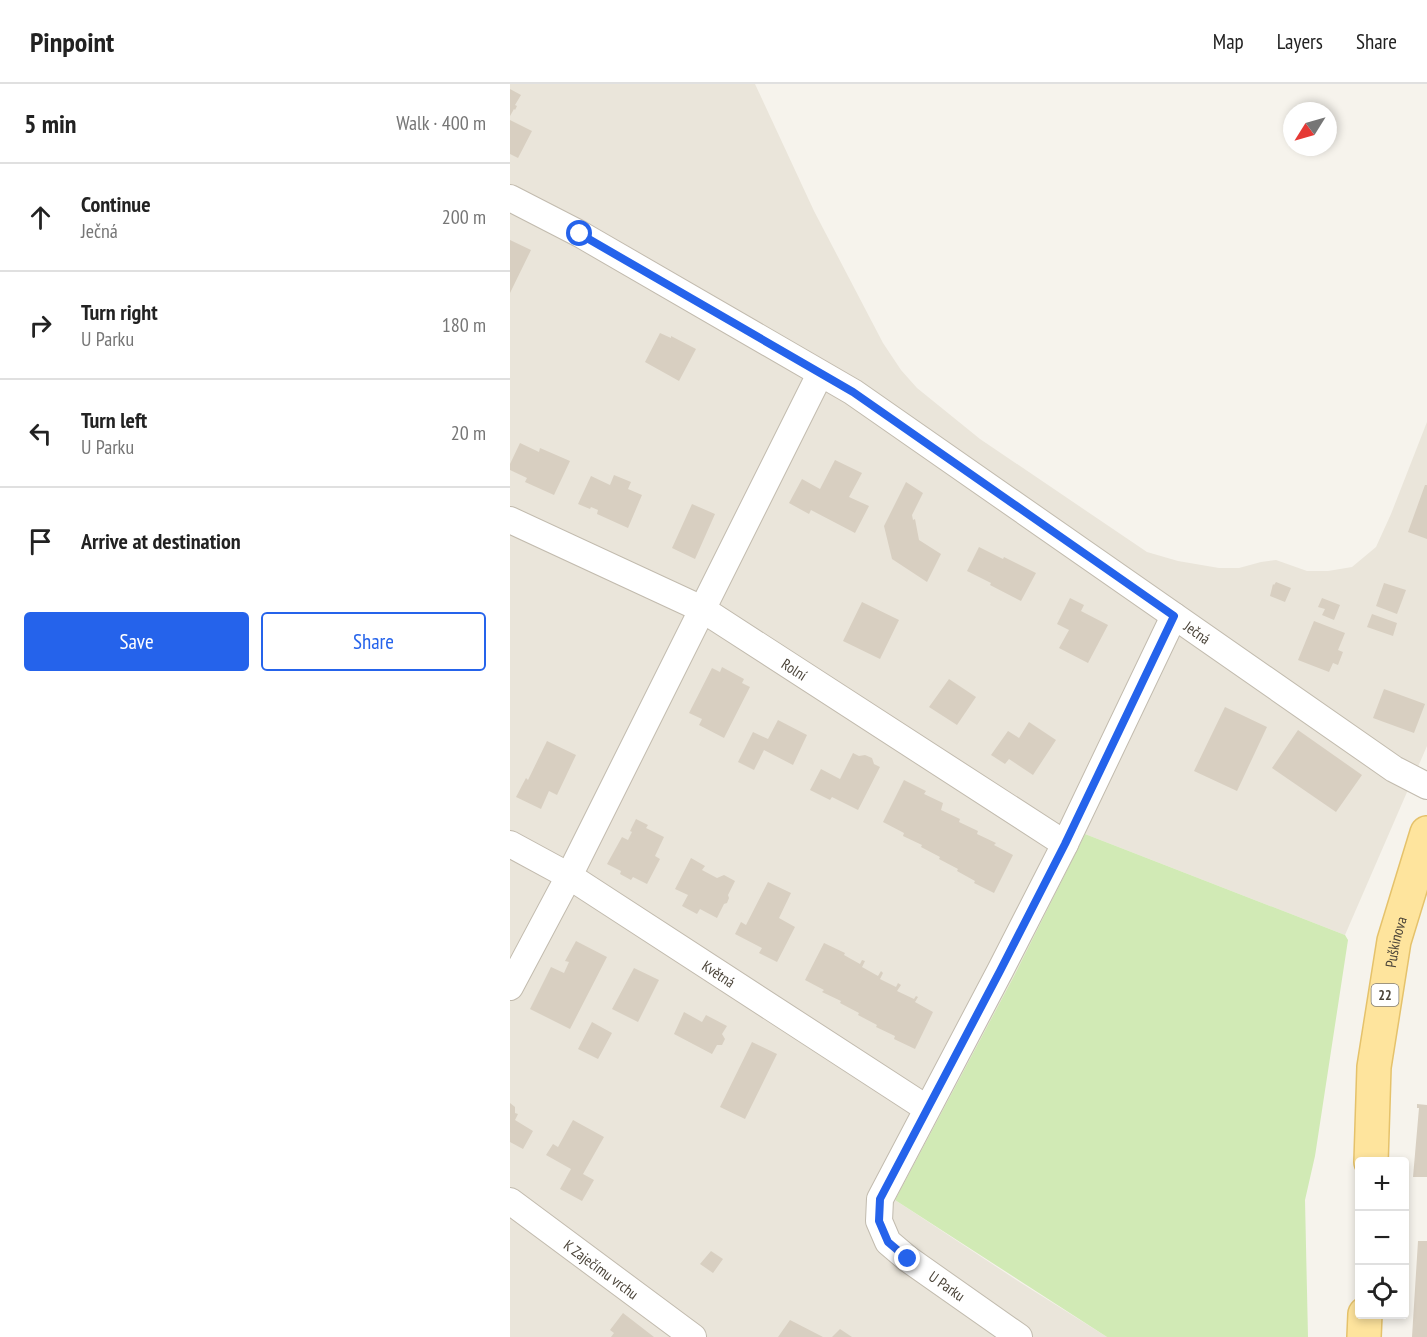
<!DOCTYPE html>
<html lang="en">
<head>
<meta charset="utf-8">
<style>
  :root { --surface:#fff; --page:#f2f2f2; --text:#222; --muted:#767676; --line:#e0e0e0; --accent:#2563eb }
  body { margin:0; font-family:"PT Sans Narrow",sans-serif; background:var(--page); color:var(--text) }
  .controls { position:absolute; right:18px; bottom:18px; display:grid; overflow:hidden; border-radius:6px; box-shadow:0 3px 9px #0003 }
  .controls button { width:54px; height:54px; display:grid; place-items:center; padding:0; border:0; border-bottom:2px solid var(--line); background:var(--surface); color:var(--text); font:30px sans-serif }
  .compass { position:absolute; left:773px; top:18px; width:54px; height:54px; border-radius:50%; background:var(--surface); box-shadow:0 3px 9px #0003; rotate:233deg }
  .stop { position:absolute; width:18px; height:18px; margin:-14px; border:4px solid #2563eb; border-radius:50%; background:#fff }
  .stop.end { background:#2563eb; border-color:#fff; box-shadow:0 2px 6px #0008 }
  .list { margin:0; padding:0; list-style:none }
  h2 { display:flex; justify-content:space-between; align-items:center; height:78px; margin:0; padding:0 24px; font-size:26px }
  h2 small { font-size:20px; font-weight:400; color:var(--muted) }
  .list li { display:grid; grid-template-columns:39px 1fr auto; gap:18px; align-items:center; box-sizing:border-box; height:108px; padding:0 24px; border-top:2px solid var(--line) }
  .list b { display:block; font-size:22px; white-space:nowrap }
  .list p { margin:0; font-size:20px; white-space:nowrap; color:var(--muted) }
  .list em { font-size:20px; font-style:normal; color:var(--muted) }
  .actions { display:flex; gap:12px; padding:18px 24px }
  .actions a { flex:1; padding:14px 0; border:2px solid var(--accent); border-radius:6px; text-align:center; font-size:21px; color:var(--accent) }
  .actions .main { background:var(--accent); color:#fff }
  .icon { flex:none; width:33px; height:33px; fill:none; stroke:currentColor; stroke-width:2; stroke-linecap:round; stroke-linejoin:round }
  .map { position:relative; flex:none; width:917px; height:1253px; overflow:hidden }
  header { display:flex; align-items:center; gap:36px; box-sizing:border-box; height:84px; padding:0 30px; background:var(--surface); border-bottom:2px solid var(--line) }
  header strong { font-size:28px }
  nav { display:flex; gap:33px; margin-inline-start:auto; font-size:21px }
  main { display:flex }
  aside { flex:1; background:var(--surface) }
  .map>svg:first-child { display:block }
  .residential { fill:#eae5da }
  .green { fill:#d1eab5 }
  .building { fill:#d8cfc1 }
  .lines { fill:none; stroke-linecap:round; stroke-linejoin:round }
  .minor-casing { stroke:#c2bbae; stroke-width:28 }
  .major-casing { stroke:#e5c26b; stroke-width:36 }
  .minor { stroke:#fff; stroke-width:26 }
  .major { stroke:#fee49d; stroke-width:33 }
  .route { stroke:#2563eb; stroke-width:8 }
  .labels { text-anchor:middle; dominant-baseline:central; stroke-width:4.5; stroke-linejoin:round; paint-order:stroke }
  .shield { fill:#fff; stroke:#817c74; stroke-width:1.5 }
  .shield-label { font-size:14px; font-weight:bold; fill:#4b4439 }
  .street-label { font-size:15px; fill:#4b4439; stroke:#fff }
</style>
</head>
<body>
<header>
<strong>Pinpoint</strong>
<nav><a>Map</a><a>Layers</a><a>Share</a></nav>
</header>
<main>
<aside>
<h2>5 min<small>Walk · 400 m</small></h2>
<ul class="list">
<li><svg class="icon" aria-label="ahead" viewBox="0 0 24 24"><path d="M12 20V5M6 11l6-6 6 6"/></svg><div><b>Continue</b><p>Ječná</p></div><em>200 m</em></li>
<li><svg class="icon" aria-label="right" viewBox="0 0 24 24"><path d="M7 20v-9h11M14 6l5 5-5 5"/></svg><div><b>Turn right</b><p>U Parku</p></div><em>180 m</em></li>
<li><svg class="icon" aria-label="left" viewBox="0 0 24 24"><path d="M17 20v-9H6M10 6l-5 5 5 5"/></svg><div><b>Turn left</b><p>U Parku</p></div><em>20 m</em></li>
<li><svg class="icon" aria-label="arrive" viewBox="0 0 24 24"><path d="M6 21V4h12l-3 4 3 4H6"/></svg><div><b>Arrive at destination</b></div></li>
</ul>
<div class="actions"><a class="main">Save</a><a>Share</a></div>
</aside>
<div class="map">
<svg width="917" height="1253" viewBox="0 0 917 1253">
  <rect width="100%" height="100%" fill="#f6f3ec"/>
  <path class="residential" d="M 0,0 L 245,0 L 304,127 L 373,259 L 391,286 L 407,304 L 470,355 L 637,468 L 668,477 L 709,484 L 729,484 L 751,478 L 766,476 L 797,487 L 818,487 L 842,483 L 866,463 L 881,430 L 917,338 L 917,662 L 835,851 L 575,750 L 504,892 L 385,1116 L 508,1197 L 597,1253 L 0,1253 Z"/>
  <path class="green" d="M 575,750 L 835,851 L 838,856 L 805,1072 L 795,1116 L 798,1253 L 597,1253 L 385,1116 L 504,892 Z"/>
  <path class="building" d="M 0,5 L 11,11 L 5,21 L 7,22 L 5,26 L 4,25 L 0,32 Z
    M 0,36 L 22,47 L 8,74 L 0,70 Z
    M 0,156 L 21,166 L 0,209 Z
    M 150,249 L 161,254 L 161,252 L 186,265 L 169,297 L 135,278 Z
    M 10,359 L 29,368 L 30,364 L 60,377 L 44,411 L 15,398 L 17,394 L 0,386 L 0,380 Z
    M 325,376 L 352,389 L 339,413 L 359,422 L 345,449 L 301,426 L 299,430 L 279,419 L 292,395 L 310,405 Z
    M 104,391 L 121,398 L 118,405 L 132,411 L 118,444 L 87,430 L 88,426 L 81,423 L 80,425 L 68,420 L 81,392 L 100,401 Z
    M 396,398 L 413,409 L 402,431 L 403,436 L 405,435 L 409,456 L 431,470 L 417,498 L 382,475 L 374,442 Z
    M 915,401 L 917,401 L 917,455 L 898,448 Z
    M 182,420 L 205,430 L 185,475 L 162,464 Z
    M 469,463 L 493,475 L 494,473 L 526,489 L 511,517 L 480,501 L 481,499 L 457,487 Z
    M 766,498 L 781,504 L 775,518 L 760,512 L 763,500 L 764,501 Z
    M 874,499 L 896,506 L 887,530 L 866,522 Z
    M 560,514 L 574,521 L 571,527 L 598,541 L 578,579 L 549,564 L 559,546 L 547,540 Z
    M 812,514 L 830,521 L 824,536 L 812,531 L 815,525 L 808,523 Z
    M 352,518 L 389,536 L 370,575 L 333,557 Z
    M 862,530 L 887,539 L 883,552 L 857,543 Z
    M 804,537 L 835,549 L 828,566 L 833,568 L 828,581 L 823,579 L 819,588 L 788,576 Z
    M 212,583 L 234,595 L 232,599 L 240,603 L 214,654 L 189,641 L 192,635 L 179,629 L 202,584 L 210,588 Z
    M 439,595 L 466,613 L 447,641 L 419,623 Z
    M 874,605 L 915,620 L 904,649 L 863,634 Z
    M 715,623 L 757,643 L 727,707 L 684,687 Z
    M 268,636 L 297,651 L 283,681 L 254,666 L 244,686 L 228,678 L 243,648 L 258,655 Z
    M 519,638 L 546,656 L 523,691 L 499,675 L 495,680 L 481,671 L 498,647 L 509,654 Z
    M 788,646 L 852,691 L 826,728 L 762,684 Z
    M 37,657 L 66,671 L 47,711 L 39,707 L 31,725 L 6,713 L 16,694 L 18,696 Z
    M 343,669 L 349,672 L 355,671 L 362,674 L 364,680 L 370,683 L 348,726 L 322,713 L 320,716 L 300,706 L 311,685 L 330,695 Z
    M 394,696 L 416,707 L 414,710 L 433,719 L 431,726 L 450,735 L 449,738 L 468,747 L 467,750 L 486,759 L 484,761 L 503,771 L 484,809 L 464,799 L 465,797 L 447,787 L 448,785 L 429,775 L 430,773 L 411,763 L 412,761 L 393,752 L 394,749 L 373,738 Z
    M 126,735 L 138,741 L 136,744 L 154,753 L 145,772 L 150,775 L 137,800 L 123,793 L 121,796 L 110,790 L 111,787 L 97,780 L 112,753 L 118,756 L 122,748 L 120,747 Z
    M 181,774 L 195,782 L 192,786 L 207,794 L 214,791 L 225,797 L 218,811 L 219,814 L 217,819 L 214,820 L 207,834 L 190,825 L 187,830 L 172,822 L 178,811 L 165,805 Z
    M 258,798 L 281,809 L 269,834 L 285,843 L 267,878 L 249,869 L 252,864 L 225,850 L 231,838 L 236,841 Z
    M 66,857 L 97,873 L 60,945 L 20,925 L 41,883 L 54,889 L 59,878 L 55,877 Z
    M 314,859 L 335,869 L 334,871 L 350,880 L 352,876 L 355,877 L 352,883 L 368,892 L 371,887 L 373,889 L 370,895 L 386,903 L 388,899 L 391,901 L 387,907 L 404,915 L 406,912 L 408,913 L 405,918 L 423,928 L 405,965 L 384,955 L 385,952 L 366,943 L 367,941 L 348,931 L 349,929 L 330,919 L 331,917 L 312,908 L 314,906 L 295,896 Z
    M 124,884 L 149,896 L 128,938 L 102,925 Z
    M 174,928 L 192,938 L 196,931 L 217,942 L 212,950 L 215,955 L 212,961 L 207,961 L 202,970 L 164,950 Z
    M 82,938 L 102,949 L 88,975 L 68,965 Z
    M 242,958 L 267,970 L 235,1035 L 210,1023 Z
    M 0,1019 L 5,1023 L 5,1029 L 8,1030 L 5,1036 L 23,1047 L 13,1065 L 0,1058 Z
    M 907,1020 L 917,1021 L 917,1093 L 903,1093 L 909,1024 L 907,1024 Z
    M 63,1036 L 94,1053 L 73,1090 L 84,1096 L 72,1117 L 50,1105 L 61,1085 L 36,1071 L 43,1060 L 48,1063 Z
    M 908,1157 L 917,1157 L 917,1253 L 902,1253 Z
    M 201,1167 L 213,1175 L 203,1189 L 190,1180 Z
    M 113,1229 L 144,1253 L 101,1253 L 104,1249 L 100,1246 Z
    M 280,1236 L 313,1253 L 268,1253 Z
    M 330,1245 L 342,1253 L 322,1253 Z"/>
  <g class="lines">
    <g class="minor-casing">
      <g id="minor">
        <path id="s1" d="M 0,114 L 70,150 L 343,308 L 884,685 L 917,702"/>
        <path id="s2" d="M 0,436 L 192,525 L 555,760"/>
        <path id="s3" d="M 0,760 L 59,792 L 416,1024"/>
        <path d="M 0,903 L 59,792 L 310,290"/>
        <path id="s4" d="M 0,1117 L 183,1253"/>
        <path d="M 509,1253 L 398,1175 L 378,1158 L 369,1137 L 370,1115 L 490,887 L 555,760 L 664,532"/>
      </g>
    </g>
    <g class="major-casing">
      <g id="major">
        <path id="s5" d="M 861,1078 L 864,983 L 884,857 L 917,749"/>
        <path d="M 854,1253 L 855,1230"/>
      </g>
    </g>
    <use href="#minor" class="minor"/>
    <use href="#major" class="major"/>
  </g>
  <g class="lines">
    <path class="route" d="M 70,150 L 343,308 L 664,532 L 555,760 L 490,887 L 370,1115 L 369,1137 L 378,1158 L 398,1175"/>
  </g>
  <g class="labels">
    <rect class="shield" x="861.5" y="900" width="27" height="22" rx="4.5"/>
    <g class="shield-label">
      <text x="875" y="911">22</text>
    </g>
    <g class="street-label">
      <text stroke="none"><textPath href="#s1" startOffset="814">Ječná</textPath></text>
      <text stroke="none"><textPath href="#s2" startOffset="322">Rolní</textPath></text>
      <text stroke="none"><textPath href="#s5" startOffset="222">Puškinova</textPath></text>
      <text stroke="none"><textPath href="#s3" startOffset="246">Květná</textPath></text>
      <text stroke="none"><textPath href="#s4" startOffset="114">K Zaječímu vrchu</textPath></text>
      <text transform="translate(437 1202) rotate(35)">U Parku</text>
    </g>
  </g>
</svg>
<div class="controls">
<button>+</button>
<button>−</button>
<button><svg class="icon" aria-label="locate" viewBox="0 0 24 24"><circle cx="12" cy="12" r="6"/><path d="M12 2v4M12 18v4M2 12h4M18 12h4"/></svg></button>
</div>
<svg class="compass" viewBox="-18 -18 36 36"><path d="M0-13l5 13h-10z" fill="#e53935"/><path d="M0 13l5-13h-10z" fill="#767676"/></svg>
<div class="stop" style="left:70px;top:150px"></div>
<div class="stop end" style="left:398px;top:1175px"></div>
</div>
</main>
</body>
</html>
